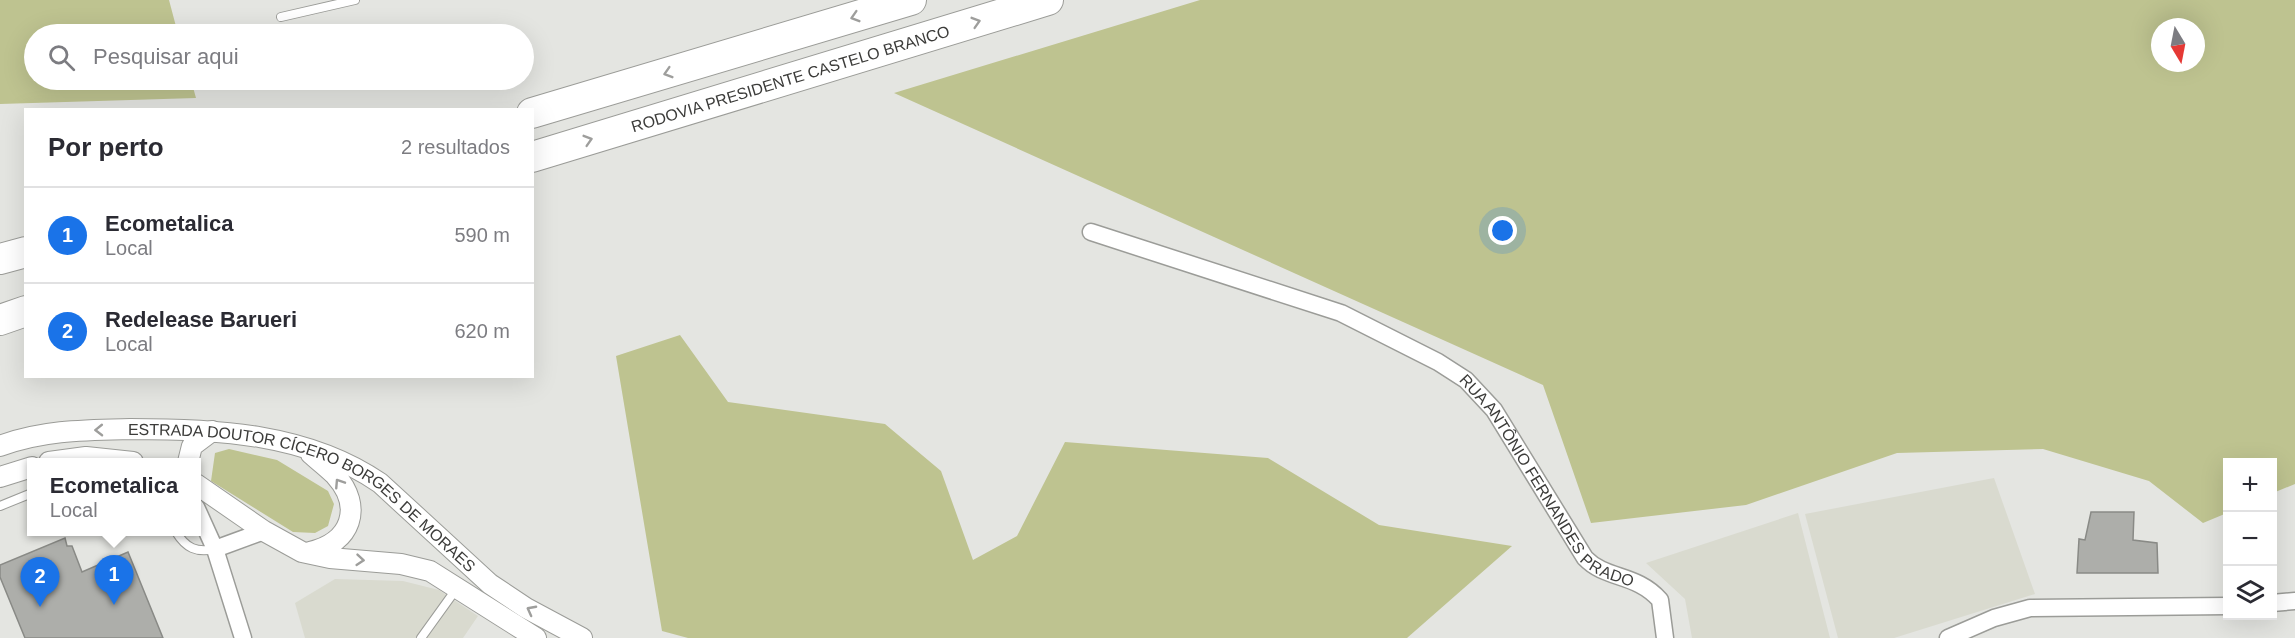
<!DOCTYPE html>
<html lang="pt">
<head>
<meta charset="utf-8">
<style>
  :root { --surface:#fff; --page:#f2f2f3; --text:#2b2b33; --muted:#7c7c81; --line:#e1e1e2; --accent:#1a73e8 }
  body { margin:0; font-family:Helvetica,sans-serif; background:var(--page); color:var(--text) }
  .controls { position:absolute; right:18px; bottom:18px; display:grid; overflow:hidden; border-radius:0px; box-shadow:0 6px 24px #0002 }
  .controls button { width:54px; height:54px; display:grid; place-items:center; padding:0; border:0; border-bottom:2px solid var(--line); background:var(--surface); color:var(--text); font:30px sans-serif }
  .compass { position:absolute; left:2151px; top:18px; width:54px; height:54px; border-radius:50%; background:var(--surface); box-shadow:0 6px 24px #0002; rotate:170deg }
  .you { position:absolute; left:1503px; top:231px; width:21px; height:21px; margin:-15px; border:4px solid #fff; border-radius:50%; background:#1a73e8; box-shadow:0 0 0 9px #1a73e833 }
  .badge { display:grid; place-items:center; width:39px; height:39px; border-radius:50%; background:var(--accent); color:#fff; font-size:20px; font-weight:700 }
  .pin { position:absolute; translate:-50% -50px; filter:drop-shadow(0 2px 3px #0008) }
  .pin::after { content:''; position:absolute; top:32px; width:21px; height:18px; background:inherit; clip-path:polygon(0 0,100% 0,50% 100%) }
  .popup { position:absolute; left:27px; top:458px; width:174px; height:78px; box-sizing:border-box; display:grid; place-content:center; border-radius:0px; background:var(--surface); filter:drop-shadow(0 2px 4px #0005); font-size:20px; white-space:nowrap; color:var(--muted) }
  .popup b { font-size:22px; color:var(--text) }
  .popup::after { content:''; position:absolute; left:50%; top:100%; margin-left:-12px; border:12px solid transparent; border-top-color:var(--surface) }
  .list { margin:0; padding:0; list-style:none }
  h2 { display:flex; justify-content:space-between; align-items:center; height:78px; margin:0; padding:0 24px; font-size:26px }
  h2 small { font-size:20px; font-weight:400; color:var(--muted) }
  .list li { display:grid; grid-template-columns:39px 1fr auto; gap:18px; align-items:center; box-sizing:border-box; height:96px; padding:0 24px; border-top:2px solid var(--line) }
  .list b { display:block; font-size:22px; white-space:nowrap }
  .list p { margin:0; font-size:20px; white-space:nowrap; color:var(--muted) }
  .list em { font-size:20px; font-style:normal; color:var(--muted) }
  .icon { flex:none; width:33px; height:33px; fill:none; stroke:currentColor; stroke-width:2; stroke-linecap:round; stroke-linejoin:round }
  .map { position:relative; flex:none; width:2295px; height:638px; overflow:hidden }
  .search { position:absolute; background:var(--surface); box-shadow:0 6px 24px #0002; left:24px; top:24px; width:510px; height:66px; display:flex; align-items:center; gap:15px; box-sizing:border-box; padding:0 21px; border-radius:33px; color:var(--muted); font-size:22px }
  .panel { position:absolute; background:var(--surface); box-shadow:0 6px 24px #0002; left:24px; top:108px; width:510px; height:270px; border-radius:0px }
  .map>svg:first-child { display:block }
  .built { fill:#d9dacf }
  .green { fill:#bec390; fill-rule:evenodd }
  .building { fill:#adaeaa; stroke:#898a86; stroke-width:1.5 }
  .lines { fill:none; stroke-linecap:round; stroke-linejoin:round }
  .service-casing { stroke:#9b9c98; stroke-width:10 }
  .minor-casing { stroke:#9b9c98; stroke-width:19 }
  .tertiary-casing { stroke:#9b9c98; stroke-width:22 }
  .motorway-casing { stroke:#9b9c98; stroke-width:32 }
  .service { stroke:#fff; stroke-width:8 }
  .minor { stroke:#fff; stroke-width:16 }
  .tertiary { stroke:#fff; stroke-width:20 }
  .motorway { stroke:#fff; stroke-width:30 }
  .oneway { stroke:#9e9e9c }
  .labels { text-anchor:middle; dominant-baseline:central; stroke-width:6; stroke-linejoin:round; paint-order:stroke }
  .street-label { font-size:16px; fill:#3c3c3a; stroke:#e4e5e1 }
</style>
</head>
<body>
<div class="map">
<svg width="2295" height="638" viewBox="0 0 2295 638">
  <rect width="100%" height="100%" fill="#e4e5e1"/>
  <path class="built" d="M 1994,478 L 2035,594 L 1894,638 L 1838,638 L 1805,514 Z
    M 1798,513 L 1830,638 L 1692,638 L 1685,599 L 1646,563 Z
    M 335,579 L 403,581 L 439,590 L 478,616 L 463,638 L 305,638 L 295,603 Z"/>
  <path class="green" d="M 0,0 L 169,0 L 178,34 L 34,34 L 34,80 L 191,80 L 196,98 L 0,104 Z
    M 1200,0 L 2295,0 L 2295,484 L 2273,493 L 2272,462 L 2228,462 L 2227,513 L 2203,523 L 2149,481 L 2043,449 L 1897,453 L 1746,505 L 1591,523 L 1543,385 L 894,93 ZM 2160,27 L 2196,27 L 2196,63 L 2160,63 Z
    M 680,335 L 728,402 L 885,424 L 941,471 L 973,560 L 1017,536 L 1065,442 L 1268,458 L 1379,525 L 1512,546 L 1407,638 L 688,638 L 662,631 L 616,356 Z
    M 229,449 L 277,460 L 328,491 L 334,504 L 328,526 L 315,533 L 293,532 L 211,481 L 215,453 Z"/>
  <path class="building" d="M 2091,512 L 2134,512 L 2133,540 L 2157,543 L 2158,573 L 2077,573 L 2079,539 L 2085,540 Z
    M 65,538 L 67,546 L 72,546 L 82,572 L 128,552 L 163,638 L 25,638 L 0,577 L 0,565 Z"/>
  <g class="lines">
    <g class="service-casing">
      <path id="service" d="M 281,17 L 355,0
        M 0,506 L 32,493
        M 176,532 C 186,548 196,553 215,549
        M 421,638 L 457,588"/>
    </g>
    <g class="minor-casing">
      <g id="minor">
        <path id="s1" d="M 1091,232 L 1341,313 L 1438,362 L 1466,380 L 1494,410 L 1585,558 C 1606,580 1636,573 1660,600 L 1665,638"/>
        <path d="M 196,507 L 215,549 L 243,638"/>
        <path d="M 215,549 L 264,531"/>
        <path d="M 2272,603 L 2295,601"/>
        <path d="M 1948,638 L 1994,618 L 2030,608 L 2228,606"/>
      </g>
    </g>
    <g class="tertiary-casing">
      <g id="tertiary">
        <path id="s2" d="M 0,446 C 42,430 86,430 130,429 C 217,429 307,433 380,483 L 490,584 L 526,608 L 582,638"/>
        <path d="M 49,462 L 86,457 L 133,462"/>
        <path d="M 188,462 L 192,446 L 212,431"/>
        <path d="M 0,477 L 32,467"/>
        <path d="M 196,484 L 264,531 L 302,552 L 330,558 L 401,564 L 430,571 L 536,638"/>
        <path d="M 310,552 C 351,543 364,507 335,475 C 328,468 319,461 311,454"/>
      </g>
    </g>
    <g class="motorway-casing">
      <g id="motorway">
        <path d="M 532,113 L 911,0"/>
        <path id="s3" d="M 532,157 L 1048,0"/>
        <path d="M 0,259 L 26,252"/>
        <path d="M 0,320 L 26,311"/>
      </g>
    </g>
    <use href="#service" class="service"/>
    <use href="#minor" class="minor"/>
    <use href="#tertiary" class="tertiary"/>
    <use href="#motorway" class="motorway"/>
  </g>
  <defs><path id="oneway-chevron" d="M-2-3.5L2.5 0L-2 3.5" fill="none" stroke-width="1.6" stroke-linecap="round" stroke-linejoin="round" transform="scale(1.5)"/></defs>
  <g class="oneway">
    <use href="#oneway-chevron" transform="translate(855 17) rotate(163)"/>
    <use href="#oneway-chevron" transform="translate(976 22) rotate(-17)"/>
    <use href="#oneway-chevron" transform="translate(668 73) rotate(163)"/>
    <use href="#oneway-chevron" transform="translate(588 140) rotate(-17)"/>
    <use href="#oneway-chevron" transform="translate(99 430) rotate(179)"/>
    <use href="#oneway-chevron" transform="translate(339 483) rotate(-123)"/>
    <use href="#oneway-chevron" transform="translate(360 560) rotate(5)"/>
    <use href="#oneway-chevron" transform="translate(531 610) rotate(-152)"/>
  </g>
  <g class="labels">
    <g class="street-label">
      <text stroke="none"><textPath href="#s3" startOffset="270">RODOVIA PRESIDENTE CASTELO BRANCO</textPath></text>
      <text stroke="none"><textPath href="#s1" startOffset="537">RUA ANTÔNIO FERNANDES PRADO</textPath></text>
      <text stroke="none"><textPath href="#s2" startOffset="324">ESTRADA DOUTOR CÍCERO BORGES DE MORAES</textPath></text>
    </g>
  </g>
</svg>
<div class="controls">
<button>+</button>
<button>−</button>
<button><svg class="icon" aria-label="layers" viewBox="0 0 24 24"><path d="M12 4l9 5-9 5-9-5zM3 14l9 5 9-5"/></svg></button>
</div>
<svg class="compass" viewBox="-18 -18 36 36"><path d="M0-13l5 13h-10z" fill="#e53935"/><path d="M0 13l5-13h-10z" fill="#7c7c81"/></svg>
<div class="you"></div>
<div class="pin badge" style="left:114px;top:605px">1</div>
<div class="popup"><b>Ecometalica</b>Local</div>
<div class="pin badge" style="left:40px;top:607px">2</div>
<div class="search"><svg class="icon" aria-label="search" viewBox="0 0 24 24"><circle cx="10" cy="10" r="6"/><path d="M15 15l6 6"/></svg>Pesquisar aqui</div>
<section class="panel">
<h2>Por perto<small>2 resultados</small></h2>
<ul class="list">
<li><span class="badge">1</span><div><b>Ecometalica</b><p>Local</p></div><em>590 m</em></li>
<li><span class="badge">2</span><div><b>Redelease Barueri</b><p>Local</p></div><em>620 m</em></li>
</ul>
</section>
</div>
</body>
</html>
